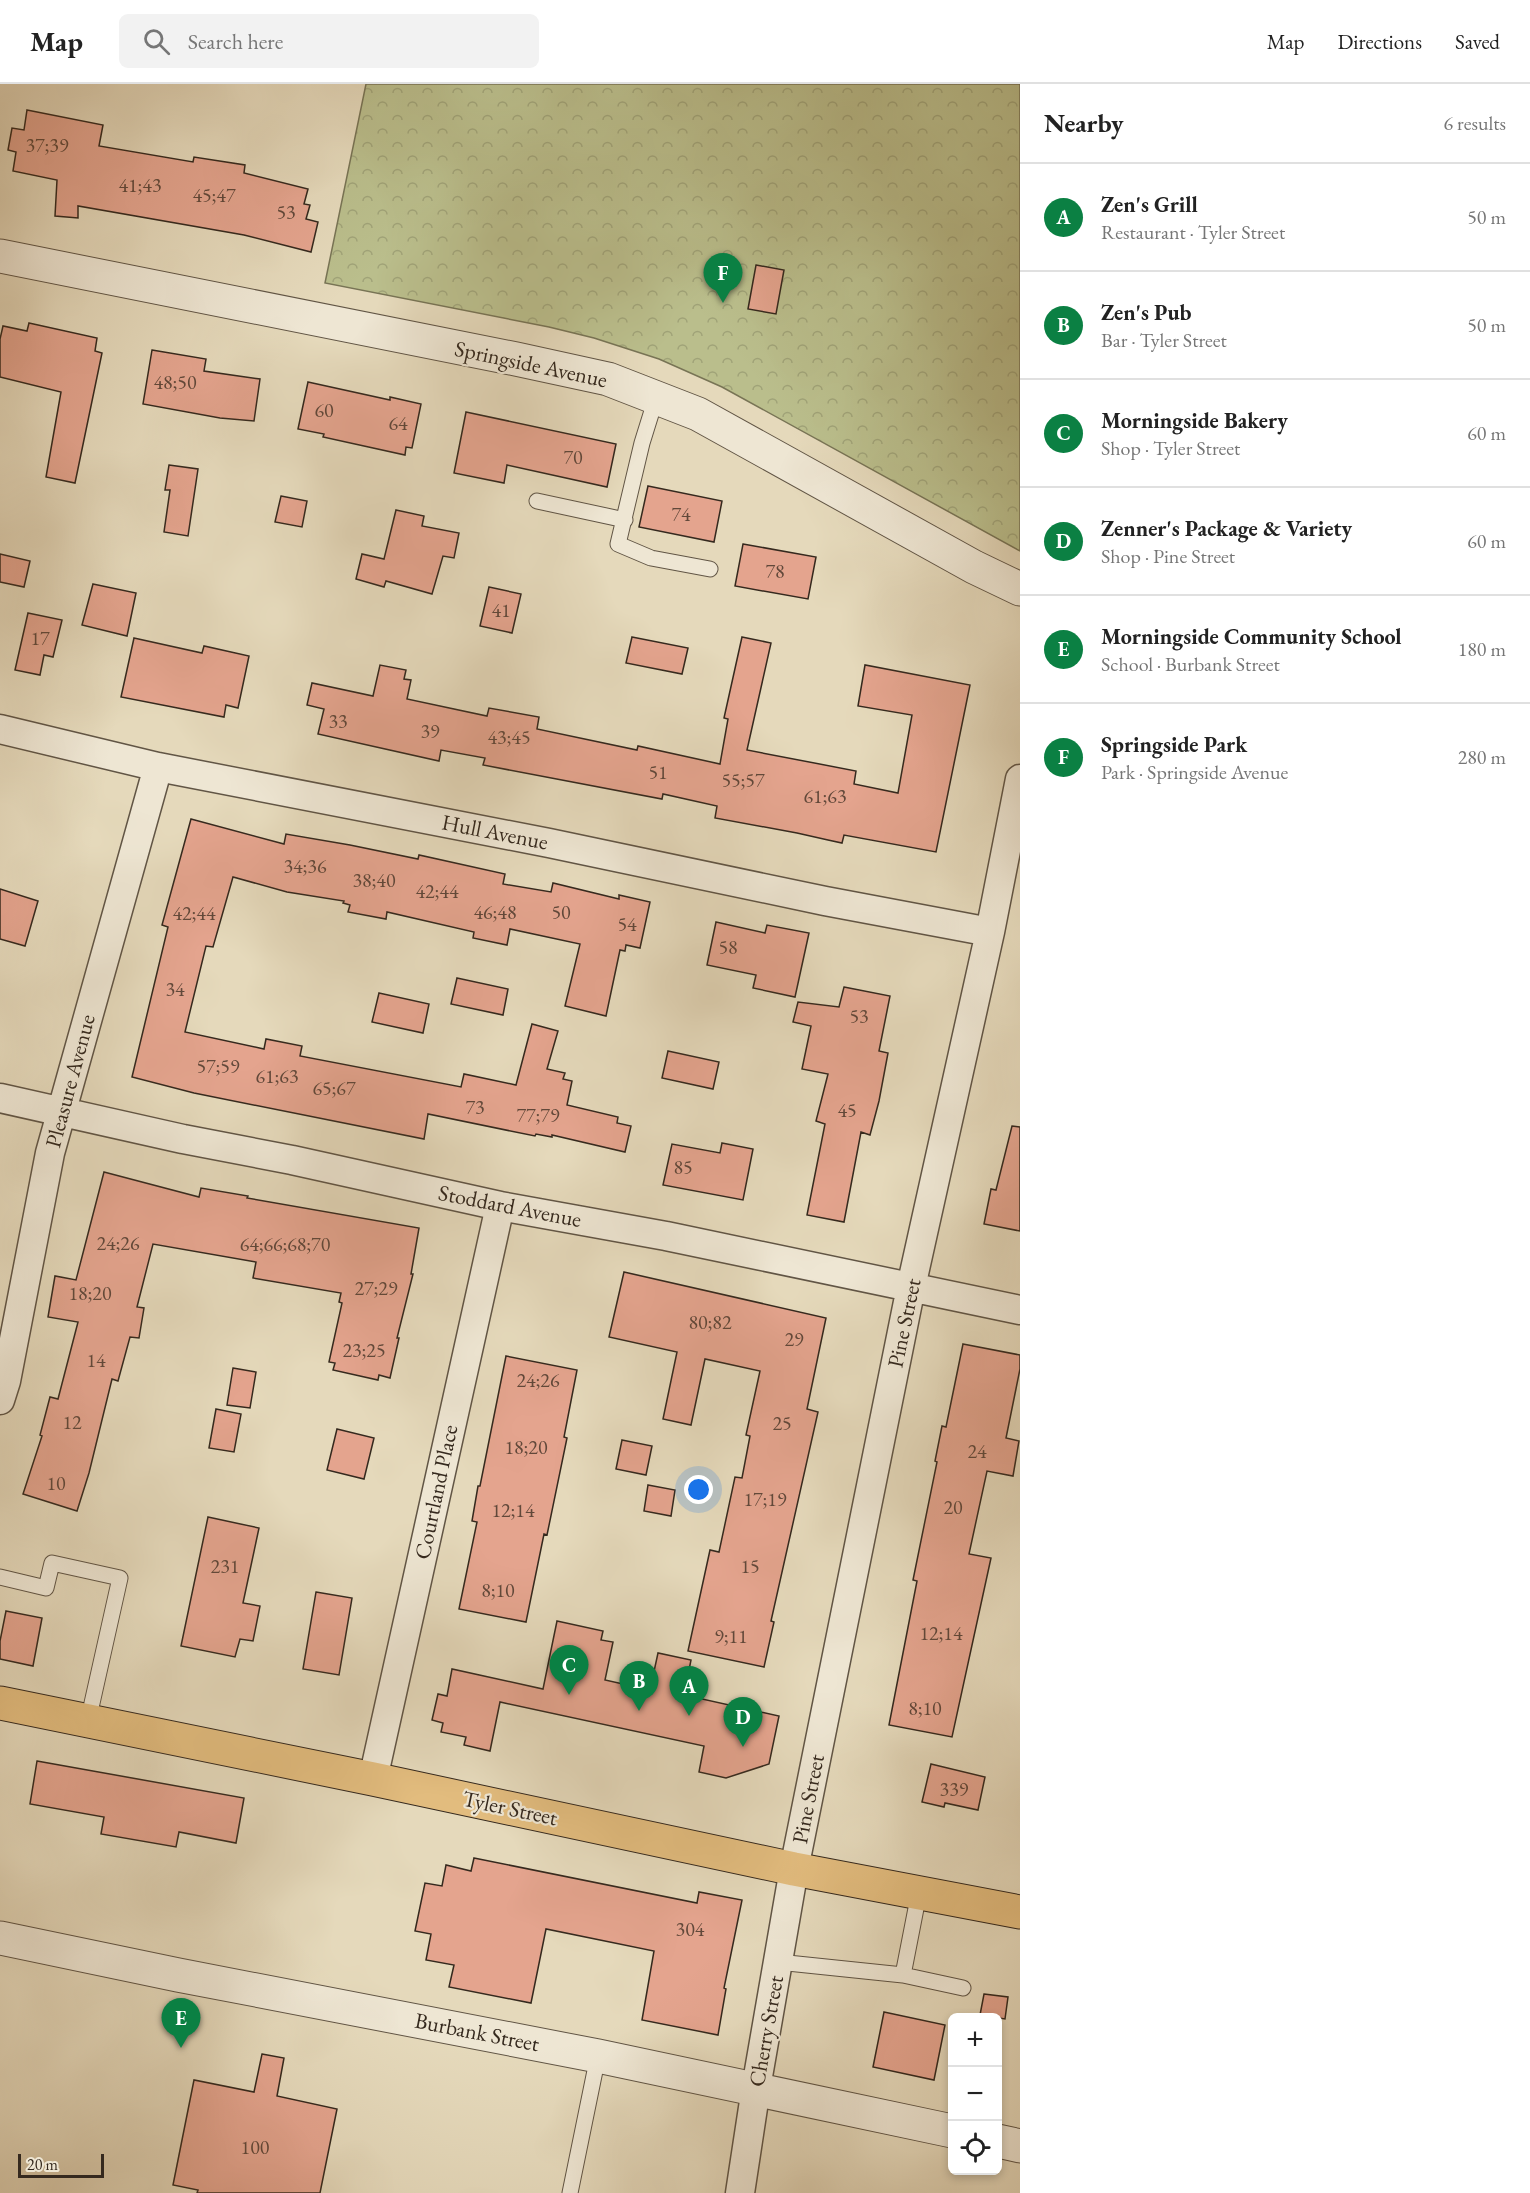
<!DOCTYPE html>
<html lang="en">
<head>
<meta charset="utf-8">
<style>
  :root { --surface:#fff; --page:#f2f2f2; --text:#222; --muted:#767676; --line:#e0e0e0; --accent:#0b8043 }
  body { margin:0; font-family:"EB Garamond",serif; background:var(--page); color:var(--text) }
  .controls { position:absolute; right:18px; bottom:18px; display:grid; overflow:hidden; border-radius:9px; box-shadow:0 3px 9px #0003 }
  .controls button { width:54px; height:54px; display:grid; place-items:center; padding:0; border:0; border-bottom:2px solid var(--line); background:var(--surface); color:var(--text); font:30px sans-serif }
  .scale { position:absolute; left:18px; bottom:15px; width:86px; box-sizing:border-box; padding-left:6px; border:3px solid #35291e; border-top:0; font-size:16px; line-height:21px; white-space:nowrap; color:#35291e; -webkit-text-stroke:4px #eee6d3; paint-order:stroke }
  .you { position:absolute; left:699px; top:1406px; width:21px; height:21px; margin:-15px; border:4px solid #fff; border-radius:50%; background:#1a73e8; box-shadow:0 0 0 9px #1a73e833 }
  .badge { display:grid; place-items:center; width:39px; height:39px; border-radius:50%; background:var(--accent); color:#fff; font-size:20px; font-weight:700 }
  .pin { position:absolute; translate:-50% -50px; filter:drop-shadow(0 2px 3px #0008) }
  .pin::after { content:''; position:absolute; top:32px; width:21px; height:18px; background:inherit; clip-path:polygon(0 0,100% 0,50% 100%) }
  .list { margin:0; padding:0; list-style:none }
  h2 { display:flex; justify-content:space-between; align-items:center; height:78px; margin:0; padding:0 24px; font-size:26px }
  h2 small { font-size:20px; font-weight:400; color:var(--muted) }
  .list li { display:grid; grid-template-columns:39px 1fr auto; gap:18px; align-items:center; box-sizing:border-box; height:108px; padding:0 24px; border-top:2px solid var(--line) }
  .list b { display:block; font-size:22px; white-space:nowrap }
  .list p { margin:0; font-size:20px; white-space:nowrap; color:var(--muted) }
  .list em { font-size:20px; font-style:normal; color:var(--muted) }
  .icon { flex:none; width:33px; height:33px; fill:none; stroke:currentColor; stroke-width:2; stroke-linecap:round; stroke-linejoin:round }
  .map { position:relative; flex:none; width:1020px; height:2109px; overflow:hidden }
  header { display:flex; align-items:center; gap:36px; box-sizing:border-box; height:84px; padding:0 30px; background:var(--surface); border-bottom:2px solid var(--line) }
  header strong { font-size:28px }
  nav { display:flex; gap:33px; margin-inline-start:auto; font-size:21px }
  .search { width:420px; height:54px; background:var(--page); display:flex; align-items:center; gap:15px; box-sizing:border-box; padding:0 21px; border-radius:9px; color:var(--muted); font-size:22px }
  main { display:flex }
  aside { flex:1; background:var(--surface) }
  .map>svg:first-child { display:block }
  .forest { fill:url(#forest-crowns); stroke:#787455; stroke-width:1.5 }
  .building { fill:#e4a48e; stroke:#35291e; stroke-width:1.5 }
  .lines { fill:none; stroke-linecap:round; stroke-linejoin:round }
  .service-casing { stroke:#615545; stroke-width:17 }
  .minor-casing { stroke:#615545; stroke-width:31 }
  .tertiary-casing { stroke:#615545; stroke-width:35 }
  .primary-casing { stroke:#35291e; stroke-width:35 }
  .service { stroke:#eee6d3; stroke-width:15 }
  .minor { stroke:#eee6d3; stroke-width:28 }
  .tertiary { stroke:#eee6d3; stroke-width:33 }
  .primary { stroke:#e2bc7e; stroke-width:33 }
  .labels { text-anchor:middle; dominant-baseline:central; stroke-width:4.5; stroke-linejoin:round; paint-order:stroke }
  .number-label { font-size:20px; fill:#61483a }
  .street-label { font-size:22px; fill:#35291e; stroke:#eee6d3 }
</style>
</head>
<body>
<header>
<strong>Map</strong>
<div class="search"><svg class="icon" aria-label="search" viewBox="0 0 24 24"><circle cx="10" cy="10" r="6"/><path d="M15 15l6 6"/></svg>Search here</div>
<nav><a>Map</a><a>Directions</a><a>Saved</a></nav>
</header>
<main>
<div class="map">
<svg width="1020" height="2109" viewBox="0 0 1020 2109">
  <defs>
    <pattern id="forest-crowns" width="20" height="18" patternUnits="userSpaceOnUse" patternTransform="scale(1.5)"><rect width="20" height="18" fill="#babe8c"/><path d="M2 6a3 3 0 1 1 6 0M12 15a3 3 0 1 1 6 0" fill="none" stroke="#a0a378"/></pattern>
  </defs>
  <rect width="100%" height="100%" fill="#e5d9bb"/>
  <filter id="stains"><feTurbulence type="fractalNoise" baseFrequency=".00333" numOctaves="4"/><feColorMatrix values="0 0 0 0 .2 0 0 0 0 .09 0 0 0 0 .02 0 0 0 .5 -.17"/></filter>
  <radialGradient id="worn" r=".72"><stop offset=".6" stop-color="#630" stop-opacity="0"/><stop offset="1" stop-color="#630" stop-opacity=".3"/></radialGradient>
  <path class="forest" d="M 366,0 L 1020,0 L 1020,467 L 722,303 L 659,275 L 594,254 L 549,243 L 325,199 Z"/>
  <path class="building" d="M 27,26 L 103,41 L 99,62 L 193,78 L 194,73 L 245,81 L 244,89 L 308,105 L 304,120 L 310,121 L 306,135 L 318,138 L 311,168 L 244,151 L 78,122 L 78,134 L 55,132 L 57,96 L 13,87 L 16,68 L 8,66 L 12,44 L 24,46 Z
    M 756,181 L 784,186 L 776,230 L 748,225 Z
    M 29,239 L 97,254 L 95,267 L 102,269 L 75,399 L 46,393 L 61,308 L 0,293 L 0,255 L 3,242 L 27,247 Z
    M 152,266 L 206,275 L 204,287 L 260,295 L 254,337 L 220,334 L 143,320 Z
    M 308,298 L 390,316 L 390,313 L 421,320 L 412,364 L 406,363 L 405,371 L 323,353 L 324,350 L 298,345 Z
    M 466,328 L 616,360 L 607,403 L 507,381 L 504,399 L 454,389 Z
    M 169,381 L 198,385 L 188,452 L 164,448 L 170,406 L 165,406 Z
    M 648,402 L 722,417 L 714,458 L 639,443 Z
    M 281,412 L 307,417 L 302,443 L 275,438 Z
    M 396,426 L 424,432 L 422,442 L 459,449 L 454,474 L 443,472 L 432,510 L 386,497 L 384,503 L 356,495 L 362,470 L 384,475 Z
    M 743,460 L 816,473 L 808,515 L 735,502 Z
    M 0,470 L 30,477 L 24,503 L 0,498 Z
    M 93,500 L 136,509 L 127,552 L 82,541 Z
    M 489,503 L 521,510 L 512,549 L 480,542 Z
    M 28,529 L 62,536 L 53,573 L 44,571 L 40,591 L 15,586 Z
    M 632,553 L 688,564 L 682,590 L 626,579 Z
    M 742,553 L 771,559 L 747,666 L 856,687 L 854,700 L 898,709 L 912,631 L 858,622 L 865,581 L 970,601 L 936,768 L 844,751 L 842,759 L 828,756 L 797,749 L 715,734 L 717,722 L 663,710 L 662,715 L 483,681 L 485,674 L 441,666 L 439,677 L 318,650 L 324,625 L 307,621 L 312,599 L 373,612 L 380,581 L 406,586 L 404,595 L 411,596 L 407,615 L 487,632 L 489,624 L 539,633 L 537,645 L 637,666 L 638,662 L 720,680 L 728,635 L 724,634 Z
    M 134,554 L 202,569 L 204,562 L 249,572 L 238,624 L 226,621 L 224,633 L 121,613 Z
    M 191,735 L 284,760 L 286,750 L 350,761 L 418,775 L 419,771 L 505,790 L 503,800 L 551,808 L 553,799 L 619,815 L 619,811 L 650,818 L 640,864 L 626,861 L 625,867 L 620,866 L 606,932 L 565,922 L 580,860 L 510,845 L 507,861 L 473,854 L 474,848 L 387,828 L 386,835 L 348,828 L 350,821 L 343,819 L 344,817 L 287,808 L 233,793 L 213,863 L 206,862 L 185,948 L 264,965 L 266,955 L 302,962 L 300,972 L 461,1003 L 464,990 L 516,1001 L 532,940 L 558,947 L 547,985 L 565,989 L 563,995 L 572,997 L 567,1021 L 618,1033 L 617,1039 L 631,1042 L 625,1068 L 552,1051 L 552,1053 L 536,1050 L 535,1052 L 428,1030 L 424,1055 L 194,1009 L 132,993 L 168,843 L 162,841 Z
    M 0,805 L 38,817 L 25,862 L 0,855 Z
    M 716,838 L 765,849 L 767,841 L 809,849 L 795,913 L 753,904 L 756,891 L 707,881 Z
    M 457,894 L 508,905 L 503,931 L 451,920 Z
    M 844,903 L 890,912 L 879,967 L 888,969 L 879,1017 L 870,1051 L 861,1048 L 844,1138 L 807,1131 L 825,1040 L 816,1037 L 828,990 L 802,985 L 811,942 L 793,938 L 798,918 L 839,923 Z
    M 379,909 L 429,920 L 423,949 L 372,938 Z
    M 668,967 L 719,978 L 713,1005 L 662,994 Z
    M 1012,1042 L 1020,1043 L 1020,1147 L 984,1140 L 991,1105 L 996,1106 Z
    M 722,1059 L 753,1065 L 743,1116 L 663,1101 L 672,1060 L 720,1069 Z
    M 104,1088 L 199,1113 L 201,1104 L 248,1112 L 247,1114 L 419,1144 L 411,1190 L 413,1190 L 397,1254 L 399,1254 L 390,1294 L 379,1291 L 378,1296 L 333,1286 L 335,1279 L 329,1278 L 342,1219 L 339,1218 L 341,1209 L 253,1194 L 256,1178 L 153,1160 L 137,1223 L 144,1224 L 139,1254 L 130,1253 L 118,1297 L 112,1295 L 89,1389 L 77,1427 L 23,1410 L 42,1352 L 40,1351 L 50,1313 L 58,1315 L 78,1238 L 48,1233 L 55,1192 L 76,1196 Z
    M 624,1188 L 826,1234 L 807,1325 L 818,1328 L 771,1537 L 774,1538 L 764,1583 L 688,1567 L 710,1466 L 719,1468 L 735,1393 L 742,1394 L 750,1352 L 746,1351 L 760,1287 L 705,1275 L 691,1341 L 663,1335 L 677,1268 L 609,1253 Z
    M 963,1260 L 1020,1271 L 1020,1285 L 1006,1354 L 1019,1357 L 1013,1392 L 987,1387 L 969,1470 L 991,1474 L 952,1653 L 889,1641 L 917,1497 L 913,1496 L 937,1378 L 935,1377 L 942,1342 L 946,1343 Z
    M 506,1272 L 577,1286 L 564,1353 L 567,1354 L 547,1451 L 544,1450 L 526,1538 L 459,1525 L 477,1438 L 472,1437 L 478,1402 L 480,1402 Z
    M 233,1284 L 256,1288 L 250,1324 L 227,1321 Z
    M 216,1325 L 241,1330 L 234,1368 L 209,1364 Z
    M 337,1345 L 374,1354 L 364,1395 L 327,1386 Z
    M 622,1356 L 652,1362 L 646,1391 L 616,1385 Z
    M 648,1401 L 675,1406 L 671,1432 L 644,1427 Z
    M 208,1433 L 259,1444 L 243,1519 L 260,1522 L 253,1557 L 240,1555 L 235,1573 L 181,1562 Z
    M 316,1508 L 352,1514 L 339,1591 L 303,1585 Z
    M 6,1527 L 42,1534 L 33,1582 L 0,1575 L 0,1557 Z
    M 557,1537 L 603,1547 L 601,1556 L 613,1558 L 605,1596 L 650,1606 L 658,1569 L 691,1576 L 684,1611 L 779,1632 L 769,1680 L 726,1694 L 699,1688 L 704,1662 L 500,1618 L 490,1667 L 464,1661 L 466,1653 L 441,1648 L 443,1639 L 432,1636 L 438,1610 L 447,1612 L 452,1585 L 543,1605 Z
    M 37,1677 L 244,1714 L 236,1759 L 179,1748 L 176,1763 L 101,1750 L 104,1733 L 30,1720 Z
    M 931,1680 L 985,1693 L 978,1726 L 945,1719 L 944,1723 L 922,1718 Z
    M 474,1774 L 697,1819 L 699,1808 L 742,1816 L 724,1904 L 726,1905 L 718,1951 L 642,1936 L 654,1867 L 546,1845 L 531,1919 L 449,1903 L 454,1881 L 426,1876 L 431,1850 L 415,1847 L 425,1799 L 442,1802 L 446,1781 L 471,1787 Z
    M 984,1910 L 1008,1913 L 1005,1935 L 980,1931 Z
    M 884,1928 L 945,1941 L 934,1996 L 873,1983 Z
    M 262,1970 L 284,1974 L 277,2012 L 337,2025 L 320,2109 L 197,2109 L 198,2106 L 173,2101 L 194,1996 L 254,2008 Z"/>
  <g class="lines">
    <g class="service-casing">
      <path id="service" d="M 656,314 L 642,359 L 618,460 L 651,474 L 710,485
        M 537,417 L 625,436
        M 0,1493 L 46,1504 L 52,1479 L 120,1494 L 88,1637
        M 919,1809 L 903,1891 L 963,1904
        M 778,1878 L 903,1891
        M 570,2109 L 598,1972"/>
    </g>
    <g class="minor-casing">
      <path id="minor" d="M 0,645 L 158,683 L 549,759 L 825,817 L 990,848
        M 0,1014 L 183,1055 L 292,1076 L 500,1122 L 666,1152 L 1020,1226
        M 0,1316 L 6,1297 L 50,1069 L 158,683
        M 373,1695 L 500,1122
        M 740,2109 L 756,2004 L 794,1785 L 911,1203 L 990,848 L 1020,695"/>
    </g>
    <g class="tertiary-casing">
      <path id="tertiary" d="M 0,172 L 516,275 L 608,295 L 698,330 L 974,483 L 1020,505
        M 0,1854 L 178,1891 L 598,1972 L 952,2047
        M 998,2057 L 1020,2062"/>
    </g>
    <g class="primary-casing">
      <path id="primary" d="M 0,1619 L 373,1695 L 794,1785 L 1020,1828"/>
    </g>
    <use href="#service" class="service"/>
    <use href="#minor" class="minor"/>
    <use href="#tertiary" class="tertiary"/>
    <use href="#primary" class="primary"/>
  </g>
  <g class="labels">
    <g class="number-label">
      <text x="47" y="61">37;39</text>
      <text x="140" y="101">41;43</text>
      <text x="214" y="111">45;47</text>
      <text x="286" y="128">53</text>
      <text x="175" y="298">48;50</text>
      <text x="324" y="326">60</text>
      <text x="398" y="339">64</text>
      <text x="573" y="373">70</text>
      <text x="681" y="430">74</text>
      <text x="775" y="487">78</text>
      <text x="501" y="526">41</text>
      <text x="40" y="554">17</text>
      <text x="338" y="637">33</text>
      <text x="430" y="647">39</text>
      <text x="509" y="653">43;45</text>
      <text x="658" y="688">51</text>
      <text x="743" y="696">55;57</text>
      <text x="825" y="712">61;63</text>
      <text x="305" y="782">34;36</text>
      <text x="374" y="796">38;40</text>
      <text x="437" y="807">42;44</text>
      <text x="495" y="828">46;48</text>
      <text x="561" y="828">50</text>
      <text x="194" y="829">42;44</text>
      <text x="627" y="840">54</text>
      <text x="728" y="863">58</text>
      <text x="175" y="905">34</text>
      <text x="859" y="932">53</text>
      <text x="218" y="982">57;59</text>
      <text x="277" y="992">61;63</text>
      <text x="334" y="1004">65;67</text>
      <text x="475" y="1023">73</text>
      <text x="847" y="1026">45</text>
      <text x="538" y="1031">77;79</text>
      <text x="683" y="1083">85</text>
      <text x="118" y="1159">24;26</text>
      <text x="285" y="1160">64;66;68;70</text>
      <text x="376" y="1204">27;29</text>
      <text x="90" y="1209">18;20</text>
      <text x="710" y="1238">80;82</text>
      <text x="794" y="1255">29</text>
      <text x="364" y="1266">23;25</text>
      <text x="96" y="1276">14</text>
      <text x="538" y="1296">24;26</text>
      <text x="72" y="1338">12</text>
      <text x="782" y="1339">25</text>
      <text x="526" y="1363">18;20</text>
      <text x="977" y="1367">24</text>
      <text x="56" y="1399">10</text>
      <text x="765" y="1415">17;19</text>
      <text x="953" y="1423">20</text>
      <text x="513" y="1426">12;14</text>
      <text x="225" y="1482">231</text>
      <text x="750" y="1482">15</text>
      <text x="498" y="1506">8;10</text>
      <text x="941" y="1549">12;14</text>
      <text x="731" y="1552">9;11</text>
      <text x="925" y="1624">8;10</text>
      <text x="954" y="1705">339</text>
      <text x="690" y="1845">304</text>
      <text x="255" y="2063">100</text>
    </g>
    <g class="street-label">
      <text transform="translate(531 280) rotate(12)">Springside Avenue</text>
      <text transform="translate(495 748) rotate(11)">Hull Avenue</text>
      <text transform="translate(70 997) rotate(-75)">Pleasure Avenue</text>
      <text transform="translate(510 1122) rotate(11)">Stoddard Avenue</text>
      <text transform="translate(904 1239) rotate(-78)">Pine Street</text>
      <text transform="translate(436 1408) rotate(-78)">Courtland Place</text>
      <text transform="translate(808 1715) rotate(-79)">Pine Street</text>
      <text transform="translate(510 1724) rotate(12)">Tyler Street</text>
      <text transform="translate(766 1947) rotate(-80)">Cherry Street</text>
      <text transform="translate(477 1948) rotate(11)">Burbank Street</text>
    </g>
  </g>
  <rect width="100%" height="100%" filter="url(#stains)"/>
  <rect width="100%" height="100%" fill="url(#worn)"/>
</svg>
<div class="controls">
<button>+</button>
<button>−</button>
<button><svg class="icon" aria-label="locate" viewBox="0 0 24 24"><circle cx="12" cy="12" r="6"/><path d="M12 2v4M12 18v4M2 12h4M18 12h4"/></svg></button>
</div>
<div class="scale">20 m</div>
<div class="you"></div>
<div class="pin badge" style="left:689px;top:1632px">A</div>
<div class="pin badge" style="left:639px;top:1627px">B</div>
<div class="pin badge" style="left:569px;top:1611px">C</div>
<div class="pin badge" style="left:743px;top:1663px">D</div>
<div class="pin badge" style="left:181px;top:1964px">E</div>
<div class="pin badge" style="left:723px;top:219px">F</div>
</div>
<aside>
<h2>Nearby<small>6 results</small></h2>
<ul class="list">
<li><span class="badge">A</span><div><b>Zen's Grill</b><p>Restaurant · Tyler Street</p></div><em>50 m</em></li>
<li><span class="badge">B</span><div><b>Zen's Pub</b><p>Bar · Tyler Street</p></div><em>50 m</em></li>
<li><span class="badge">C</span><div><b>Morningside Bakery</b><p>Shop · Tyler Street</p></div><em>60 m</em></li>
<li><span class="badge">D</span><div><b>Zenner's Package &amp; Variety</b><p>Shop · Pine Street</p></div><em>60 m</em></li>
<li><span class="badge">E</span><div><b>Morningside Community School</b><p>School · Burbank Street</p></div><em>180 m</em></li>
<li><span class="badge">F</span><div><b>Springside Park</b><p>Park · Springside Avenue</p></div><em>280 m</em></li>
</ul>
</aside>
</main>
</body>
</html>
